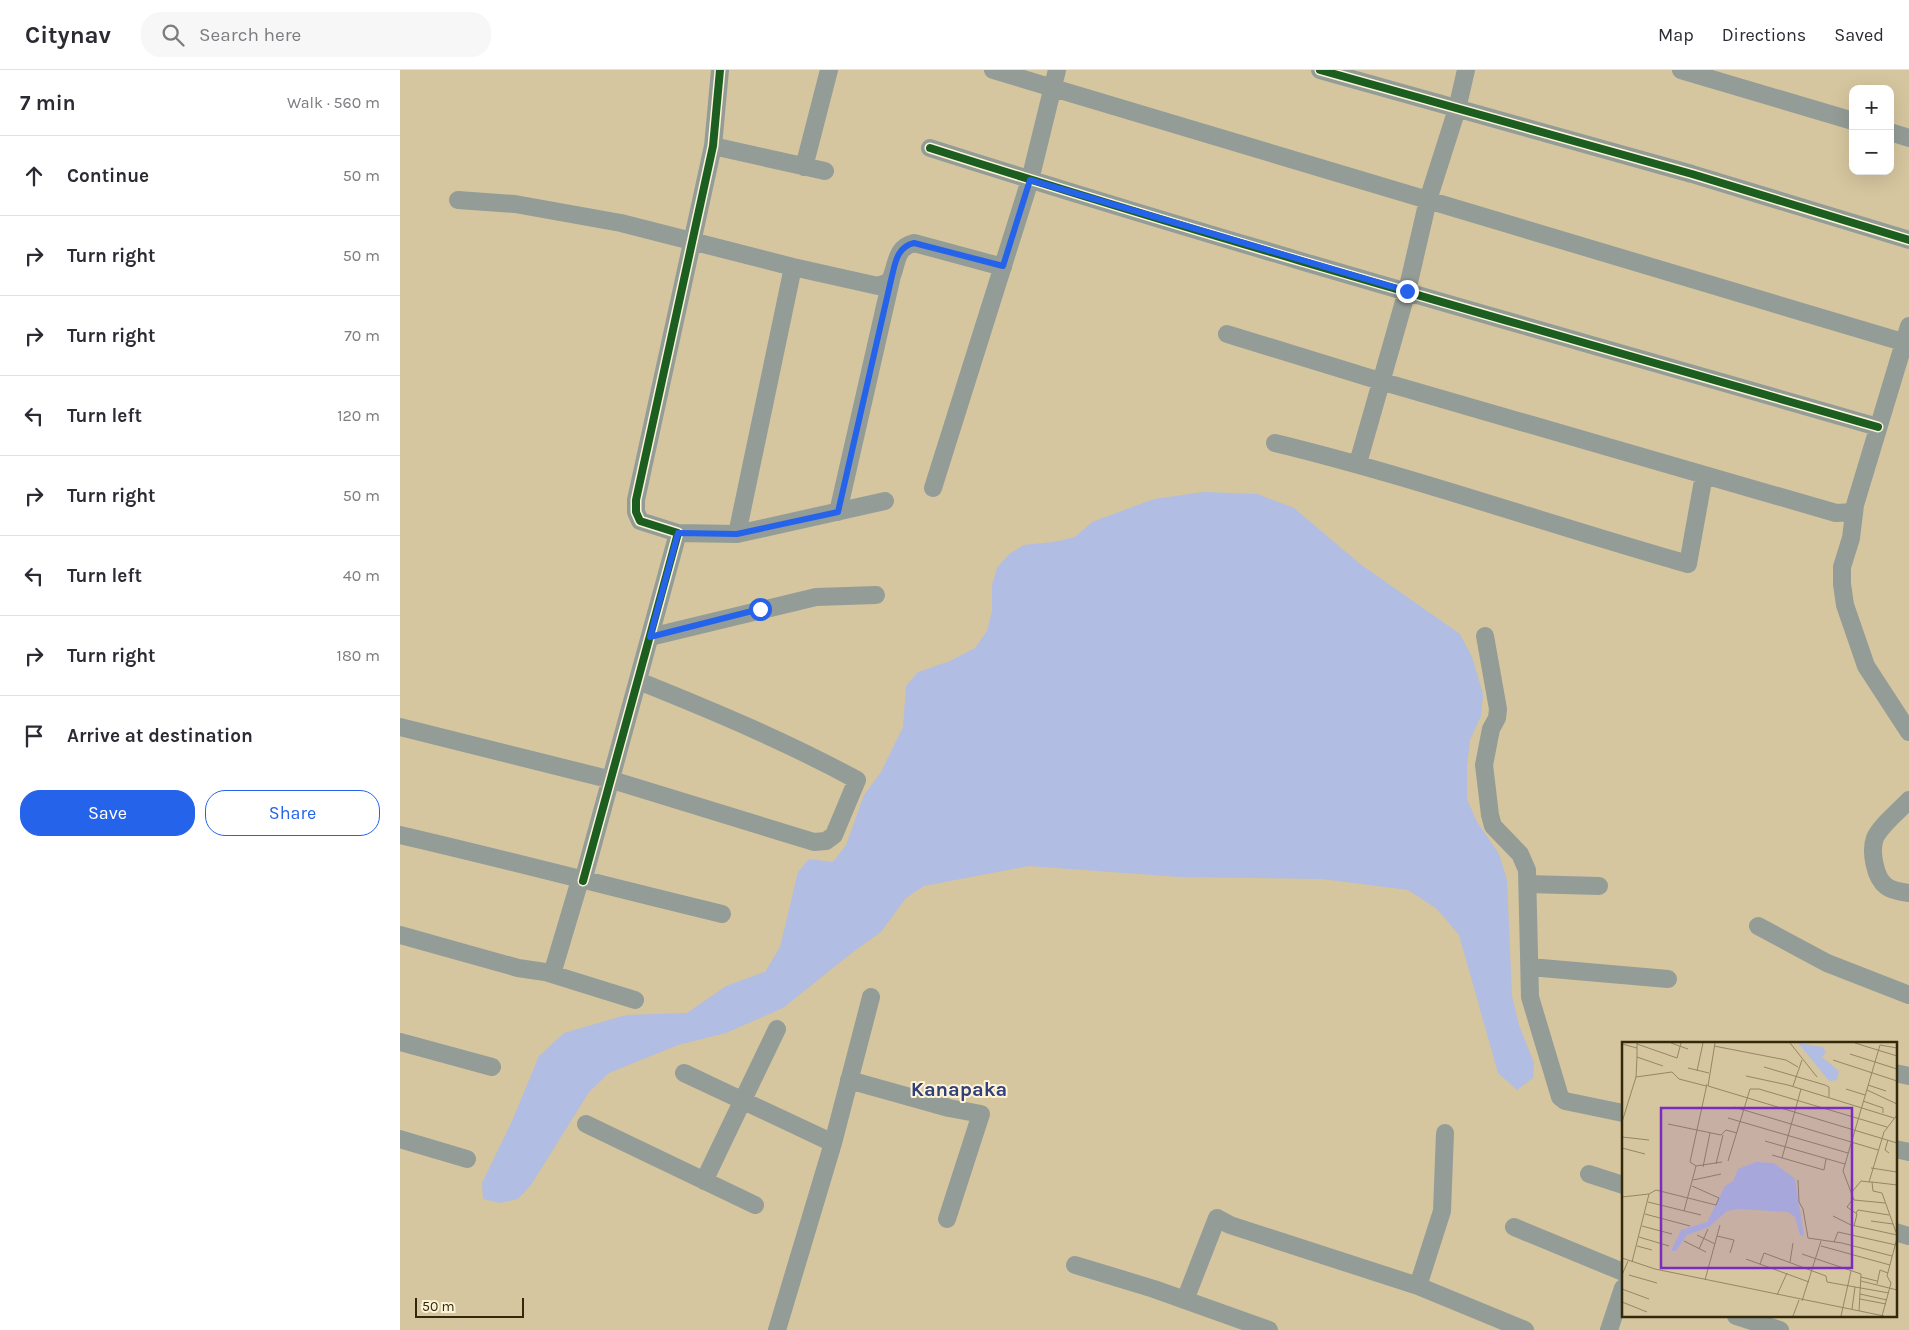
<!DOCTYPE html>
<html lang="en">
<head>
<meta charset="utf-8">
<style>
  :root { --surface:#fff; --page:#f7f7f7; --text:#2b2b33; --muted:#7c7c81; --line:#e1e1e2; --accent:#2563eb }
  body { margin:0; font-family:Karla,sans-serif; background:var(--page); color:var(--text) }
  .controls { position:absolute; right:15px; top:15px; display:grid; overflow:hidden; border-radius:10px; box-shadow:0 5px 20px #0002 }
  .controls button { width:45px; height:45px; display:grid; place-items:center; padding:0; border:0; border-bottom:1px solid var(--line); background:var(--surface); color:var(--text); font:25px sans-serif }
  .scale { position:absolute; left:15px; bottom:12px; width:109px; box-sizing:border-box; padding-left:5px; border:2px solid #33280a; border-top:0; font-size:14px; line-height:18px; white-space:nowrap; color:#33280a; -webkit-text-stroke:4px #fdf3d7; paint-order:stroke }
  .stop { position:absolute; width:15px; height:15px; margin:-11px; border:4px solid #2563eb; border-radius:50%; background:#fff }
  .stop.end { background:#2563eb; border-color:#fff; box-shadow:0 1px 5px #0008 }
  .list { margin:0; padding:0; list-style:none }
  h2 { display:flex; justify-content:space-between; align-items:center; height:65px; margin:0; padding:0 20px; font-size:21px }
  h2 small { font-size:16px; font-weight:400; color:var(--muted) }
  .list li { display:grid; grid-template-columns:32px 1fr auto; gap:15px; align-items:center; box-sizing:border-box; height:80px; padding:0 20px; border-top:1px solid var(--line) }
  .list b { display:block; font-size:19px; white-space:nowrap }
  .list em { font-size:16px; font-style:normal; color:var(--muted) }
  .actions { display:flex; gap:10px; padding:15px 20px }
  .actions a { flex:1; padding:11px 0; border:1px solid var(--accent); border-radius:20px; text-align:center; font-size:18px; color:var(--accent) }
  .actions .main { background:var(--accent); color:#fff }
  .icon { flex:none; width:28px; height:28px; fill:none; stroke:currentColor; stroke-width:2; stroke-linecap:round; stroke-linejoin:round }
  .map { position:relative; flex:none; width:1509px; height:1260px; overflow:hidden }
  header { display:flex; align-items:center; gap:30px; box-sizing:border-box; height:70px; padding:0 25px; background:var(--surface); border-bottom:1px solid var(--line) }
  header strong { font-size:24px }
  nav { display:flex; gap:28px; margin-inline-start:auto; font-size:18px }
  .search { width:350px; height:45px; background:var(--page); display:flex; align-items:center; gap:12px; box-sizing:border-box; padding:0 18px; border-radius:20px; color:var(--muted); font-size:19px }
  main { display:flex }
  aside { flex:1; background:var(--surface) }
  .map>svg:first-child { display:block }
  .water { fill:#b1bde2 }
  .lines { fill:none; stroke-linecap:round; stroke-linejoin:round }
  .minor { stroke:#939c97; stroke-width:18 }
  .cycleway-casing { stroke:#fdf3d7; stroke-width:11 }
  .cycleway { stroke:#1b5e20; stroke-width:8 }
  .route { stroke:#2563eb; stroke-width:6 }
  .labels { text-anchor:middle; dominant-baseline:central; stroke-width:4; stroke-linejoin:round; paint-order:stroke }
  .neighbourhood-label { font-size:20px; font-weight:bold; fill:#303f79; stroke:#fdf3d7 }
  .inset-road { fill:none; stroke:#948763; stroke-width:1 }
  .view { fill:#7b2cbf; fill-opacity:0.15; stroke:#7b2cbf; stroke-width:2.5 }
  .inset-edge { fill:none; stroke:#33280a; stroke-width:2.5 }
</style>
</head>
<body>
<header>
<strong>Citynav</strong>
<div class="search"><svg class="icon" aria-label="search" viewBox="0 0 24 24"><circle cx="10" cy="10" r="6"/><path d="M15 15l6 6"/></svg>Search here</div>
<nav><a>Map</a><a>Directions</a><a>Saved</a></nav>
</header>
<main>
<aside>
<h2>7 min<small>Walk · 560 m</small></h2>
<ul class="list">
<li><svg class="icon" aria-label="ahead" viewBox="0 0 24 24"><path d="M12 20V5M6 11l6-6 6 6"/></svg><div><b>Continue</b></div><em>50 m</em></li>
<li><svg class="icon" aria-label="right" viewBox="0 0 24 24"><path d="M7 20v-9h11M14 6l5 5-5 5"/></svg><div><b>Turn right</b></div><em>50 m</em></li>
<li><svg class="icon" aria-label="right" viewBox="0 0 24 24"><path d="M7 20v-9h11M14 6l5 5-5 5"/></svg><div><b>Turn right</b></div><em>70 m</em></li>
<li><svg class="icon" aria-label="left" viewBox="0 0 24 24"><path d="M17 20v-9H6M10 6l-5 5 5 5"/></svg><div><b>Turn left</b></div><em>120 m</em></li>
<li><svg class="icon" aria-label="right" viewBox="0 0 24 24"><path d="M7 20v-9h11M14 6l5 5-5 5"/></svg><div><b>Turn right</b></div><em>50 m</em></li>
<li><svg class="icon" aria-label="left" viewBox="0 0 24 24"><path d="M17 20v-9H6M10 6l-5 5 5 5"/></svg><div><b>Turn left</b></div><em>40 m</em></li>
<li><svg class="icon" aria-label="right" viewBox="0 0 24 24"><path d="M7 20v-9h11M14 6l5 5-5 5"/></svg><div><b>Turn right</b></div><em>180 m</em></li>
<li><svg class="icon" aria-label="arrive" viewBox="0 0 24 24"><path d="M6 21V4h12l-3 4 3 4H6"/></svg><div><b>Arrive at destination</b></div></li>
</ul>
<div class="actions"><a class="main">Save</a><a>Share</a></div>
</aside>
<div class="map">
<svg width="1509" height="1260" viewBox="0 0 1509 1260">
  <rect width="100%" height="100%" fill="#d5c69f"/>
  <path class="water" d="M 804,422 L 857,424 L 894,438 L 960,494 L 1060,564 L 1072,587 L 1083,624 L 1081,646 L 1070,670 L 1067,697 L 1067,729 L 1077,752 L 1099,784 L 1107,810 L 1112,926 L 1119,955 L 1134,993 L 1133,1008 L 1117,1020 L 1098,1003 L 1059,865 L 1037,839 L 1008,820 L 922,809 L 779,807 L 629,796 L 524,816 L 506,828 L 481,862 L 453,882 L 383,938 L 326,963 L 278,975 L 209,1003 L 189,1022 L 131,1115 L 118,1129 L 100,1133 L 83,1129 L 82,1113 L 112,1051 L 139,986 L 164,963 L 226,945 L 287,943 L 326,916 L 365,902 L 380,877 L 398,802 L 409,789 L 433,792 L 446,775 L 464,725 L 481,702 L 503,657 L 506,616 L 518,602 L 550,591 L 575,578 L 587,561 L 592,541 L 592,515 L 597,498 L 609,484 L 624,475 L 654,472 L 675,467 L 692,452 L 754,429 Z"/>
  <g class="lines">
    <path class="minor" d="M 593,0 L 1509,274
      M 920,0 L 1292,104 L 1509,170
      M 1281,0 L 1453,51
      M 1490,62 L 1509,68
      M 313,76 L 425,101
      M 530,78 C 844,178 1162,266 1478,357
      M 404,97 L 429,0
      M 58,130 L 115,134 L 221,153 L 393,197 L 478,216 L 489,212 C 498,198 493,178 514,173 L 603,197
      M 1509,256 L 1455,435 L 1451,468 L 1442,497 L 1442,514 L 1445,535 L 1466,596 L 1509,662
      M 827,264 L 980,311 L 1436,443 L 1453,442
      M 875,373 C 1015,407 1150,455 1288,494 L 1304,405
      M 958,393 L 1007,221 L 1028,130 L 1057,39 L 1066,0
      M 533,418 L 630,110 L 657,0
      M 438,442 L 491,210
      M 278,463 L 337,464 L 485,431
      M 337,464 L 393,197
      M 1085,566 L 1098,639 L 1097,648 L 1091,659 L 1084,695 L 1090,745 L 1093,756 L 1120,784 L 1127,800 L 1130,927 L 1160,1027 L 1165,1031 L 1223,1043
      M 250,567 L 416,527 L 476,525
      M 0,657 L 212,710 L 414,772 L 426,771 L 434,765 L 457,710 C 389,673 318,643 246,614
      M 1509,730 C 1500,740 1480,756 1475,768 C 1470,781 1475,808 1486,816 C 1492,821 1502,822 1509,823
      M 0,765 C 108,790 214,818 322,844
      M 183,811 L 278,463 L 240,451 L 236,442 L 236,430 L 313,76 L 320,0
      M 1128,814 L 1199,816
      M 1358,856 L 1427,893 L 1509,925
      M 0,865 L 118,898 L 145,902 L 235,930
      M 1130,897 L 1268,909
      M 152,904 L 180,810
      M 0,972 L 92,997
      M 284,1003 L 433,1073
      M 1495,1003 L 1509,1006
      M 449,1010 L 549,1038 L 581,1044 L 547,1149
      M 186,1054 L 355,1135
      M 0,1069 L 67,1089
      M 1495,1079 L 1509,1082
      M 1189,1104 L 1223,1115
      M 304,1111 L 377,959
      M 1114,1157 L 1223,1202
      M 1495,1162 L 1509,1166
      M 675,1195 L 754,1219 L 869,1260
      M 1018,1216 L 1042,1141 L 1045,1063
      M 785,1230 L 817,1148 L 830,1155 L 1018,1216 L 1125,1260
      M 1336,1246 L 1380,1260
      M 377,1260 L 433,1073 L 471,927
      M 1209,1260 L 1223,1218"/>
    <g class="cycleway-casing">
      <path id="cycleway" d="M 920,0 L 1292,104 L 1509,170
        M 530,78 C 844,178 1162,266 1478,357
        M 183,811 L 278,463 L 240,451 L 236,442 L 236,430 L 313,76 L 320,0"/>
    </g>
    <use href="#cycleway" class="cycleway"/>
  </g>
  <g class="lines">
    <path class="route" d="M 360,539 L 250,567 L 278,463 L 337,464 L 438,442 L 491,210 C 495,195 496,177 514,173 L 603,196 L 630,110 L 1007,221"/>
  </g>
  <g class="labels">
    <g class="neighbourhood-label">
      <text x="559" y="1019">Kanapaka</text>
    </g>
  </g>
  <g transform="translate(1222 972)">
    <rect width="275" height="275" fill="#d5c69f"/>
    <path d="M 176,1 L 201,5 L 204,10 L 200,15 L 217,29 L 215,38 L 207,39 ZM 134,120 L 152,121 L 173,137 L 182,194 L 178,193 L 173,175 L 166,170 L 118,167 L 105,169 L 87,185 L 65,193 L 54,209 L 49,209 L 59,188 L 85,180 L 103,144 L 111,139 L 116,127 Z" fill="#b1bde2"/>
    <path class="inset-road" d="M 15,1 L 15,15 L 41,24M 49,1 L 66,7M 93,1 L 86,44 L 275,101M 168,1 L 195,35M 233,1 L 275,14M 0,2 L 15,6M 15,2 L 55,16 L 59,1M 92,4 L 164,18 L 176,25M 228,12 L 275,27M 211,18 L 275,39M 142,25 L 203,43 L 207,45 L 207,55M 66,26 L 87,31M 75,29 L 81,1M 124,34 L 166,43 L 272,76M 14,35 L 50,30 L 57,37 L 84,44M 246,43 L 264,49M 171,44 L 180,18M 224,47 L 243,53M 245,48 L 275,62M 125,57 L 128,47 L 137,47 L 265,85M 241,59 L 261,66 L 261,71M 112,65 L 256,108M 275,73 L 262,90 L 247,140 L 250,140 L 251,149 L 260,151 L 275,193M 106,76 L 226,111M 0,80 L 14,35 L 15,15M 46,82 L 99,93 L 104,88 L 115,91M 0,95 L 27,98M 266,98 L 263,108 L 267,111M 143,99 L 223,122M 0,106 L 23,112M 150,113 L 202,128 L 204,117M 160,116 L 179,47M 106,119 L 125,57M 94,122 L 101,93M 74,124 L 100,120M 81,125 L 88,91M 249,126 L 275,130M 71,138 L 99,132M 176,138 L 177,160 L 181,167 L 186,196 L 220,201 L 270,214M 250,140 L 275,143M 230,150 L 239,139 L 247,140M 0,155 L 27,152 L 34,148 L 94,163 L 97,156 L 70,144M 231,157 L 225,165 L 235,172 L 232,184M 26,160 L 79,173M 263,161 L 232,158 L 221,129 L 258,3 L 275,6M 62,169 L 74,124 L 68,120 L 85,42M 234,171 L 236,168 L 267,173M 23,172 L 68,184M 211,174 L 229,183 L 275,193M 249,179 L 271,182M 20,184 L 50,192M 75,193 L 93,202M 95,194 L 112,198 L 108,211M 17,195 L 47,204M 62,199 L 84,210M 212,200 L 216,190 L 274,203M 15,204 L 30,208M 199,204 L 268,223M 77,207 L 86,187M 180,212 L 239,232 L 237,269M 0,216 L 33,227 L 262,274M 124,217 L 187,240M 10,220 L 27,152M 168,220 L 171,201M 138,222 L 142,211 L 204,234 L 205,240 L 267,251M 0,233 L 6,219M 7,233 L 35,241M 239,235 L 255,239M 83,238 L 98,183M 239,239 L 275,248M 255,242 L 258,228 L 266,231M 0,247 L 27,257M 238,252 L 265,258M 155,253 L 165,231M 238,257 L 264,262M 180,259 L 199,199M 0,260 L 25,270M 230,267 L 233,245M 171,274 L 177,258M 219,274 L 229,229M 260,274 L 269,241 L 265,234 L 275,196"/>
    <path class="view" d="M 39,66 L 230,66 L 230,226 L 39,226 Z"/>
    <rect width="275" height="275" class="inset-edge"/>
  </g>
</svg>
<div class="controls">
<button>+</button>
<button>−</button>
</div>
<div class="scale">50 m</div>
<div class="stop" style="left:360px;top:539px"></div>
<div class="stop end" style="left:1007px;top:221px"></div>
</div>
</main>
</body>
</html>
